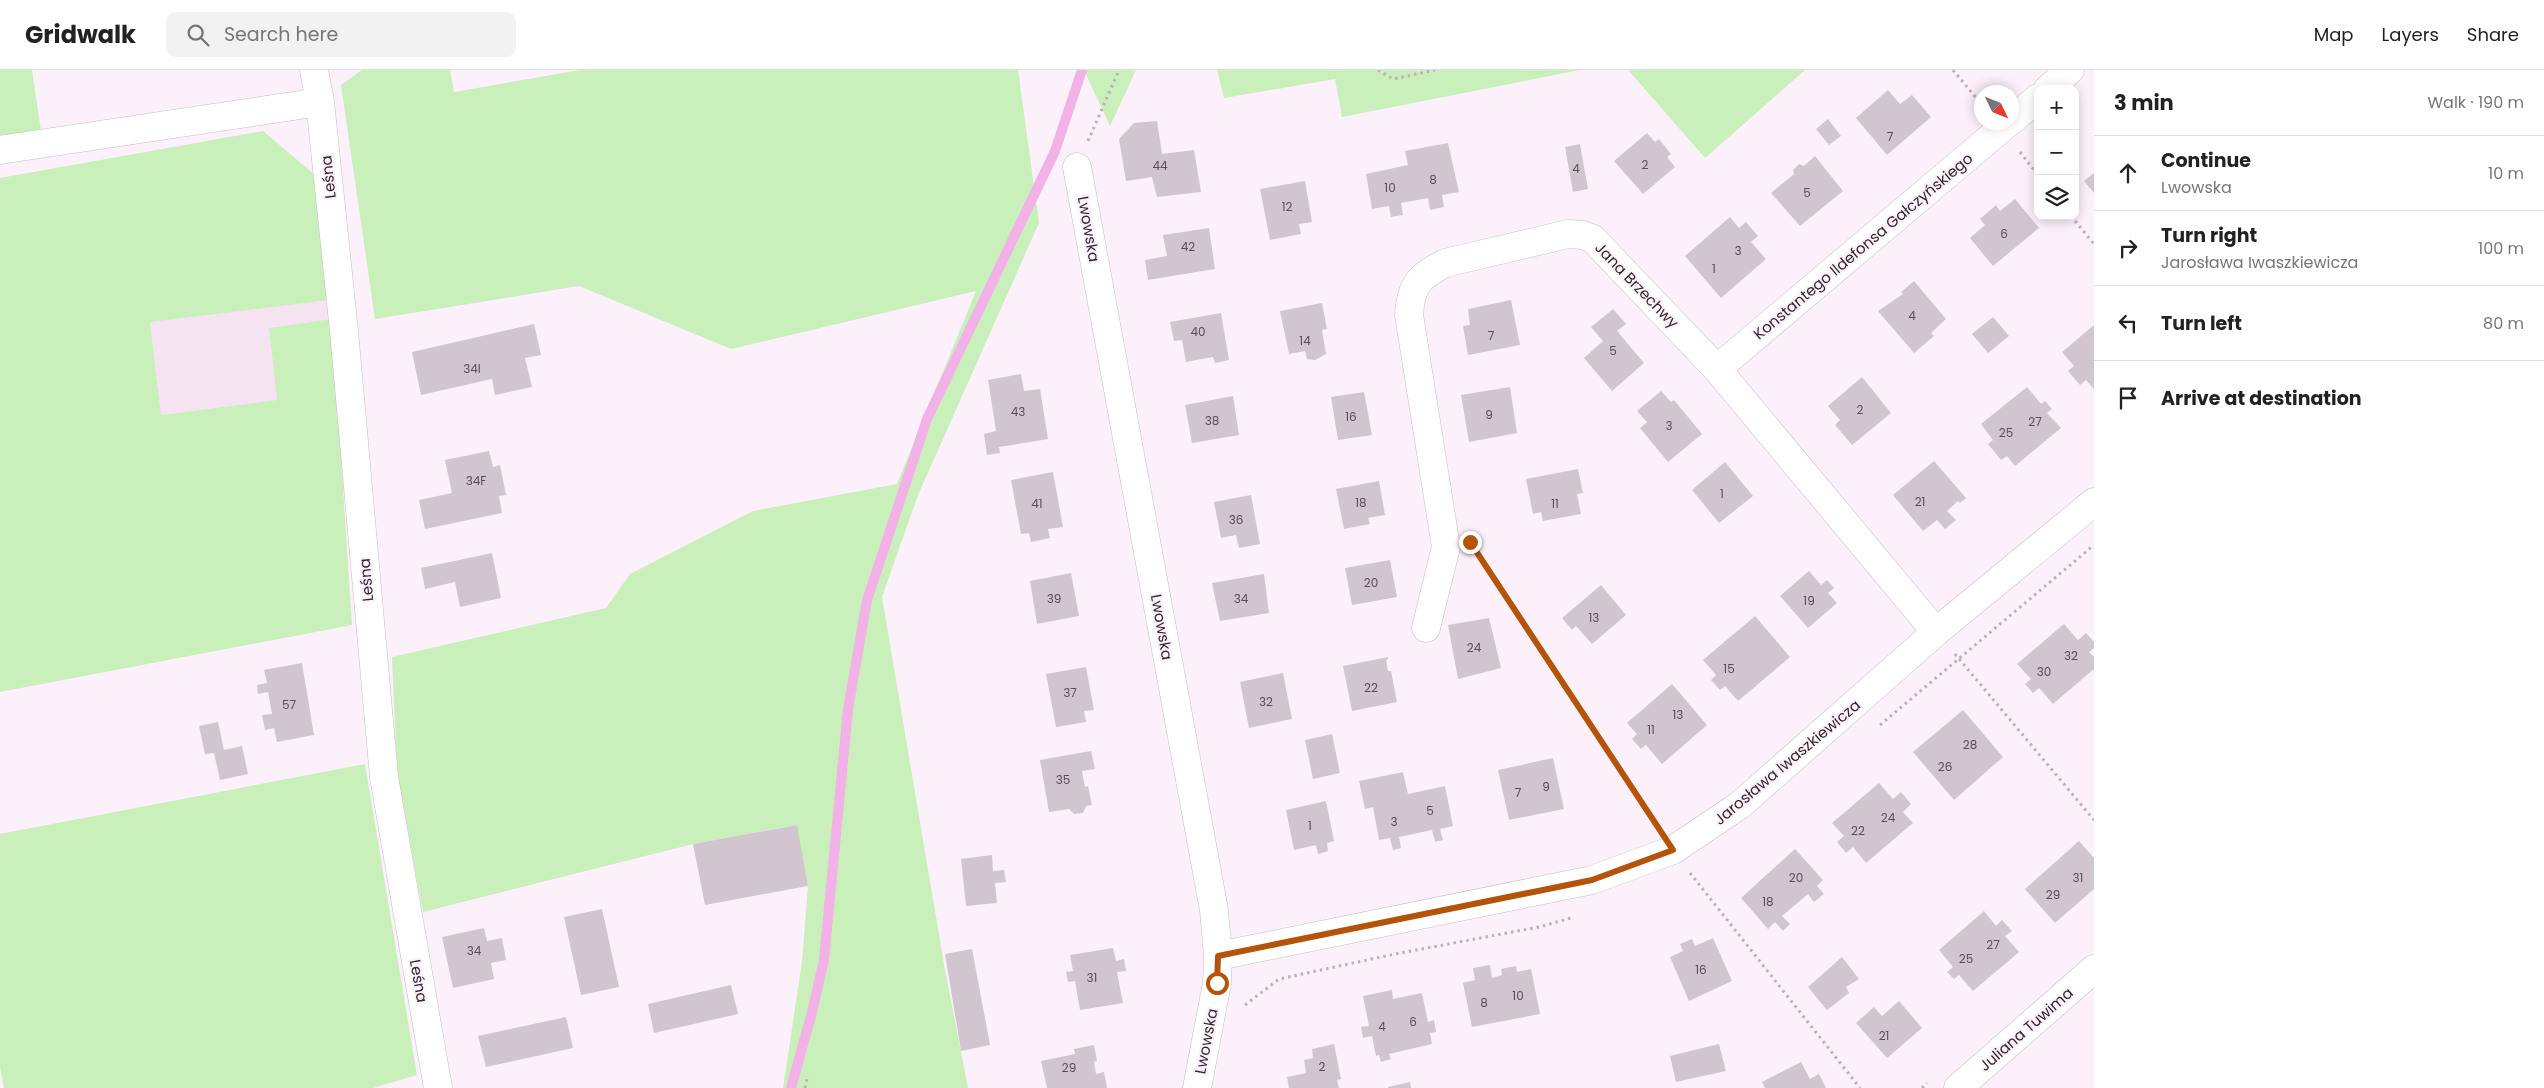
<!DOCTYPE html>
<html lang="en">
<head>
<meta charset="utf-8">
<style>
  :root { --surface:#fff; --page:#f2f2f2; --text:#222; --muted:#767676; --line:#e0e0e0 }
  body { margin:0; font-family:Poppins,sans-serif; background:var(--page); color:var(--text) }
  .controls { position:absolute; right:15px; top:15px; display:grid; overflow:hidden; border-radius:10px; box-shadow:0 2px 12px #0003 }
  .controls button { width:45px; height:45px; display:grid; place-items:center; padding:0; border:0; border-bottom:1px solid var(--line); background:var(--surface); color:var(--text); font:25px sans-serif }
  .compass { position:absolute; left:1974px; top:15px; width:45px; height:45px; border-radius:50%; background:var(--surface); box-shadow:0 2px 12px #0003; rotate:133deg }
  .stop { position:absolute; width:15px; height:15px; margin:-11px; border:4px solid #b45309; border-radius:50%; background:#fff }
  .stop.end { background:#b45309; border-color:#fff; box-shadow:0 1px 5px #0008 }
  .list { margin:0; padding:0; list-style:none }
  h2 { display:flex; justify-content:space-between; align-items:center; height:65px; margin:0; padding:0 20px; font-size:21px }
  h2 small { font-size:16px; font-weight:400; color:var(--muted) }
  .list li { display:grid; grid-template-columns:32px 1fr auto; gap:15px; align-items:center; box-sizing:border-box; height:75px; padding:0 20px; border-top:1px solid var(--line) }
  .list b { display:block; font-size:19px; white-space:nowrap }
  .list p { margin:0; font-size:16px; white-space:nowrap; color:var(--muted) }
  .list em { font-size:16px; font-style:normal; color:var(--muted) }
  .icon { flex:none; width:28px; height:28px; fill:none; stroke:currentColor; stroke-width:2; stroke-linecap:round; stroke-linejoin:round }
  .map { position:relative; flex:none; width:2094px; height:1018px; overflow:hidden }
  header { display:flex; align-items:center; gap:30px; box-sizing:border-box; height:70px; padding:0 25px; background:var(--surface); border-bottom:1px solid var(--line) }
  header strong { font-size:24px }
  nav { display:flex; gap:28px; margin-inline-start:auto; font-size:18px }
  .search { width:350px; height:45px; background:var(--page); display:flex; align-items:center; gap:12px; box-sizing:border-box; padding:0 18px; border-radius:10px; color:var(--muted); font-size:19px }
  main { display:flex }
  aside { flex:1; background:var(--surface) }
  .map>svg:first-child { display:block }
  .built { fill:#f5e3f2 }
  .green { fill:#c9efba }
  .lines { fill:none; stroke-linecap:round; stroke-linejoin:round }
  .stream { stroke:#f2b2e8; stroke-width:10 }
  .building { fill:#d1c6cf }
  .minor-casing { stroke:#c7bcc5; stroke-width:29 }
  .path { stroke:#bbb1b9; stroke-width:3; stroke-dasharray:2.5 4; stroke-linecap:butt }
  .minor { stroke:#fff; stroke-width:28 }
  .route { stroke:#b45309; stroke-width:6 }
  .labels { text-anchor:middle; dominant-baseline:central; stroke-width:4.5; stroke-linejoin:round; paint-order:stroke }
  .number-label { font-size:12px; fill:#565055 }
  .street-label { font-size:15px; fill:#2d282c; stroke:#fcf0fa }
</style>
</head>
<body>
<header>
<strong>Gridwalk</strong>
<div class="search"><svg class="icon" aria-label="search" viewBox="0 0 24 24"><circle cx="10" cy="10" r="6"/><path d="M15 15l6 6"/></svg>Search here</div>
<nav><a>Map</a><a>Layers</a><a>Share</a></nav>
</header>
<main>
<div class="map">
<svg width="2094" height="1018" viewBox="0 0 2094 1018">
  <rect width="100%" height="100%" fill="#fcf0fa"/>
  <path class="built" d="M 330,230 L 332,249 L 269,258 L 277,330 L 161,345 L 150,251 Z"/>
  <path class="green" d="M 0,0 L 32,0 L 41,61 L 0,67 Z
    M 362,0 L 450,0 L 454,22 L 580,0 L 1018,0 L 1039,153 L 918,425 L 882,527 L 945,900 L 968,1018 L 783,1018 L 802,892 L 808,816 L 796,755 L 693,774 L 423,842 L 397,703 L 392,587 L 606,538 L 630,504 L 753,441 L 897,414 L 976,221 L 731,279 L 579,216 L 375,249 L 341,15 Z
    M 1084,0 L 1136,0 L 1110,56 Z
    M 1217,0 L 1580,0 L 1342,47 L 1335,9 L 1224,28 Z
    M 1628,0 L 1805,0 L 1705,88 Z
    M 263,61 L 315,105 L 330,230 L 150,252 L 161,345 L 277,330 L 269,258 L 332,249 L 352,555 L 0,622 L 0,108 Z
    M 365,694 L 417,1005 L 373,1018 L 4,1018 L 0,997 L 0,764 Z"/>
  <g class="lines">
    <path class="stream" d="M 791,1018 L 812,942 L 824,890 L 848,639 L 867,530 L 927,349 L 1055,81 L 1082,0"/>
  </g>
  <path class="building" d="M 1888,20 L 1900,34 L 1912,25 L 1931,47 L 1887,85 L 1856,48 Z
    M 1828,49 L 1841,66 L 1829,75 L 1816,59 Z
    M 1157,51 L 1162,84 L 1194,80 L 1201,122 L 1157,127 L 1152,107 L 1126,111 L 1119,69 L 1134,53 Z
    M 1647,63 L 1655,72 L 1659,69 L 1671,84 L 1667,87 L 1675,97 L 1643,124 L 1614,91 Z
    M 1448,73 L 1459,122 L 1442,125 L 1444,137 L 1430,140 L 1428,128 L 1401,133 L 1403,145 L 1391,147 L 1389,136 L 1372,139 L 1366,104 L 1408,95 L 1405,81 Z
    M 1580,74 L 1588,119 L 1573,122 L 1565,77 Z
    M 1815,86 L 1843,121 L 1800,156 L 1771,123 L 1794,104 L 1793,100 L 1799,94 L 1804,96 Z
    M 2094,103 L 2094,123 L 2084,111 Z
    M 1305,111 L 1312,152 L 1299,154 L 1301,164 L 1270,170 L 1260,119 Z
    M 2015,129 L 2039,158 L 1993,196 L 1970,168 L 1985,155 L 1980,149 L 1996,135 L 2000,141 Z
    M 1730,147 L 1739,158 L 1746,152 L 1758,166 L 1751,172 L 1766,189 L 1721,228 L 1685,186 Z
    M 1209,158 L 1215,199 L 1148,210 L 1145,190 L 1167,186 L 1163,165 Z
    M 1914,211 L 1946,249 L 1931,263 L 1934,266 L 1914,283 L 1878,241 L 1903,224 L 1901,222 Z
    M 1511,230 L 1520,275 L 1468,285 L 1463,256 L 1470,255 L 1468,239 Z
    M 1322,233 L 1327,259 L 1322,260 L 1326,284 L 1315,290 L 1307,289 L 1305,281 L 1289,284 L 1280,241 Z
    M 1613,239 L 1626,254 L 1617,261 L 1644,293 L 1612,321 L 1584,288 L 1603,271 L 1591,257 Z
    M 1221,243 L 1229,290 L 1215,293 L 1213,287 L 1186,292 L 1182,270 L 1174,271 L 1170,252 Z
    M 1993,247 L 2009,266 L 1988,283 L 1972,264 Z
    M 534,254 L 541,285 L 525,288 L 532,317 L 495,325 L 492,309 L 421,325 L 412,282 Z
    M 2094,255 L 2094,319 L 2086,310 L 2080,315 L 2068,301 L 2074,296 L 2062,282 Z
    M 1021,304 L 1024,321 L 1040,319 L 1048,369 L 999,377 L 1000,383 L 987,385 L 984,364 L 996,361 L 988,310 Z
    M 1862,307 L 1891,343 L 1852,375 L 1835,355 L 1840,350 L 1828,336 Z
    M 1510,317 L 1517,363 L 1469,372 L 1461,325 Z
    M 2027,317 L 2041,334 L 2045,331 L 2052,339 L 2047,343 L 2061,358 L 2015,396 L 2007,386 L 2001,390 L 1988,374 L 1993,370 L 1981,354 Z
    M 1661,321 L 1671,332 L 1674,330 L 1702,364 L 1668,392 L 1640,358 L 1647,352 L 1637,341 Z
    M 1364,322 L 1372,365 L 1338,370 L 1331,327 Z
    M 1233,326 L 1239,365 L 1192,373 L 1185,335 Z
    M 489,381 L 493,397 L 500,395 L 506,425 L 499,426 L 502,443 L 425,459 L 419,430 L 452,423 L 445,390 Z
    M 1934,391 L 1966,428 L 1960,433 L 1958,431 L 1947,441 L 1956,450 L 1945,459 L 1937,450 L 1923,461 L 1893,425 Z
    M 1725,392 L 1753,426 L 1719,453 L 1692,420 Z
    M 1578,399 L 1583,423 L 1577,424 L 1581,444 L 1543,451 L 1541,442 L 1533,444 L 1526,409 Z
    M 1053,402 L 1063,457 L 1048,459 L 1050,468 L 1031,472 L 1029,463 L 1021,464 L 1011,410 Z
    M 1379,411 L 1385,445 L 1368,448 L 1370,454 L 1344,459 L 1336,419 Z
    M 1251,425 L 1260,474 L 1239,478 L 1236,465 L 1221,468 L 1214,432 Z
    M 492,483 L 501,528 L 460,537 L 455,512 L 425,519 L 421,498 Z
    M 1390,490 L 1397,527 L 1352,535 L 1345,498 Z
    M 1809,501 L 1821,515 L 1827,510 L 1834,518 L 1828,523 L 1837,533 L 1808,558 L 1780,526 Z
    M 1071,503 L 1079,546 L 1037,554 L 1030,511 Z
    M 1264,504 L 1269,543 L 1220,551 L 1212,513 Z
    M 1601,515 L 1626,545 L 1592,574 L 1576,556 L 1572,560 L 1562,548 Z
    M 1755,546 L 1790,587 L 1738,631 L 1725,616 L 1720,620 L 1711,610 L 1716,605 L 1703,590 Z
    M 1489,548 L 1501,598 L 1458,609 L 1448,555 Z
    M 2064,554 L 2078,570 L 2086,563 L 2094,572 L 2094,578 L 2089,582 L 2094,587 L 2094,599 L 2053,634 L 2039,618 L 2033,623 L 2025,614 L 2031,609 L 2017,594 Z
    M 1388,587 L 1388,589 L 1386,590 L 1388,601 L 1391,601 L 1397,632 L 1352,641 L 1343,596 Z
    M 302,593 L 314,665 L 277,672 L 274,658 L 265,660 L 262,645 L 272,644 L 268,622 L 258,624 L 257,615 L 267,613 L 264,600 Z
    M 1086,597 L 1094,640 L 1084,641 L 1086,652 L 1056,657 L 1046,604 Z
    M 1283,603 L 1292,649 L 1249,658 L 1240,612 Z
    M 1672,614 L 1707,655 L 1662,694 L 1646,675 L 1641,679 L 1632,669 L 1637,664 L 1627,653 Z
    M 1963,640 L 2003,687 L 1954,730 L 1913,682 Z
    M 218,652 L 224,680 L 242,676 L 248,704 L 220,710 L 214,683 L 205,684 L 199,656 Z
    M 1332,664 L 1340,703 L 1313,709 L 1305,670 Z
    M 1091,681 L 1095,699 L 1082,701 L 1085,717 L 1088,716 L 1092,735 L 1086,736 L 1083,743 L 1074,744 L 1069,739 L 1049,742 L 1040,690 Z
    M 1553,688 L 1564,739 L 1509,750 L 1498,700 Z
    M 1403,702 L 1408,724 L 1445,716 L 1453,756 L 1440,759 L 1443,770 L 1435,772 L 1432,760 L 1399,767 L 1401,778 L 1393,780 L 1390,768 L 1379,770 L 1373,737 L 1365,739 L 1359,711 Z
    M 1879,713 L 1893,729 L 1901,722 L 1911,734 L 1903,742 L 1913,753 L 1866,793 L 1853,777 L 1846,783 L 1837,772 L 1844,766 L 1832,753 Z
    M 1326,731 L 1334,771 L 1327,773 L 1328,781 L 1318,784 L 1316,775 L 1294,780 L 1286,740 Z
    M 797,755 L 808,816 L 705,835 L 693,774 Z
    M 2079,771 L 2094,788 L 2094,819 L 2055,853 L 2025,819 Z
    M 1795,779 L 1823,810 L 1817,816 L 1824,824 L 1814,832 L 1808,824 L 1782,846 L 1790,854 L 1783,861 L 1775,852 L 1768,859 L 1741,828 Z
    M 992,785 L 993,801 L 1004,800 L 1006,812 L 995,813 L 997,833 L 966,836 L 961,789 Z
    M 602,839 L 619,917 L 581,925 L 564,847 Z
    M 1984,841 L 1996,856 L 2002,850 L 2012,861 L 2005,866 L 2019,882 L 1973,921 L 1959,905 L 1954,909 L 1947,902 L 1953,897 L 1939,880 Z
    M 484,858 L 487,871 L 502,868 L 506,890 L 491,893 L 494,909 L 453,918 L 442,867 Z
    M 1713,868 L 1732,911 L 1689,931 L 1670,887 L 1683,881 L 1680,874 L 1692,869 L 1695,876 Z
    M 1113,878 L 1116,891 L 1124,889 L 1126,901 L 1117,902 L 1123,933 L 1080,940 L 1075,911 L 1068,912 L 1066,902 L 1073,901 L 1070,885 Z
    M 972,879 L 990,975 L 961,981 L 945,884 Z
    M 1842,887 L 1859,909 L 1846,917 L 1849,923 L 1827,940 L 1808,917 Z
    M 1490,895 L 1492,908 L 1502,905 L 1501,899 L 1516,896 L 1517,902 L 1531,899 L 1540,944 L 1472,957 L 1463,913 L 1475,910 L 1473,898 Z
    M 731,915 L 738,944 L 654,963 L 648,934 Z
    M 1392,920 L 1393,929 L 1422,923 L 1428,952 L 1434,950 L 1436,962 L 1430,963 L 1432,974 L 1389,984 L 1391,989 L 1381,992 L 1379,985 L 1376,986 L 1372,966 L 1363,968 L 1361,957 L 1369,956 L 1363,926 Z
    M 1899,931 L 1922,958 L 1887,988 L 1856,953 L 1874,937 L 1882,946 Z
    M 566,947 L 573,978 L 486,997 L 478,966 Z
    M 1334,974 L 1341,1009 L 1337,1010 L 1339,1018 L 1289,1018 L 1287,1007 L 1306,1003 L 1304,990 L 1313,988 L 1312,979 Z
    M 1719,974 L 1726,1001 L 1676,1012 L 1670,986 Z
    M 1094,975 L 1097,991 L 1094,992 L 1096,1004 L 1104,1002 L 1107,1018 L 1047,1018 L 1041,991 L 1075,984 L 1074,979 Z
    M 1801,992 L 1810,1009 L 1819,1004 L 1826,1018 L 1765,1018 L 1762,1012 Z
    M 1410,1012 L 1411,1018 L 1388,1018 L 1388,1017 Z"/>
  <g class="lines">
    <g class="minor-casing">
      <path id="minor" d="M 314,0 L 320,32 L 344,261 L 384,707 L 438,1018
        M 2048,19 L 2070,0
        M 2012,50 L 2038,28
        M 0,80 L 320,32
        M 1077,97 L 1214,840 L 1218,886 L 1217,913 L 1197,1018
        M 1717,299 L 2009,52
        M 1426,558 L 1446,477 L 1409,245 C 1411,214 1419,207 1445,193 L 1568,164 L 1583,165 L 1593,169 L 1717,299 L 1936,562
        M 1218,886 L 1592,810 L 1673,780 L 1740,735 L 1936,562 L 2094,432
        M 1958,1018 L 2094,899"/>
    </g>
    <path class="path" d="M 1378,0 L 1393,9 L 1435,0
      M 1953,0 L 1982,35
      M 1088,71 L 1119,0
      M 2020,82 L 2038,105
      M 2071,146 L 2094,174
      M 1476,480 L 1657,754
      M 1955,584 L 2094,750
      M 1880,655 L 2094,475
      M 1690,803 L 1860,1018
      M 1245,935 L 1279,909 L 1395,884 L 1539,857 L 1571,848
      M 805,1018 L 807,1009
      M 1922,1018 L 1927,1013"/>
    <use href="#minor" class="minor"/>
  </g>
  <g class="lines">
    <path class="route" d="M 1217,913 L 1218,886 L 1592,810 L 1673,780 L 1470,472"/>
  </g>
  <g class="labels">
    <g class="number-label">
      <text x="1890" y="66">7</text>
      <text x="1645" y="94">2</text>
      <text x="1160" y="95">44</text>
      <text x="1576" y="98">4</text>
      <text x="1433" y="109">8</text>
      <text x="1390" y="117">10</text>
      <text x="1807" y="122">5</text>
      <text x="1287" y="136">12</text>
      <text x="2004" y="163">6</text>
      <text x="1188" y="176">42</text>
      <text x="1738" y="180">3</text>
      <text x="1714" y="198">1</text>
      <text x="1912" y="245">4</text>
      <text x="1198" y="261">40</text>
      <text x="1491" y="265">7</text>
      <text x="1305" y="270">14</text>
      <text x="1613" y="280">5</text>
      <text x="472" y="298">34I</text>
      <text x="1860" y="339">2</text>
      <text x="1018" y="341">43</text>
      <text x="1489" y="344">9</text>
      <text x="1351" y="346">16</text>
      <text x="1212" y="350">38</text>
      <text x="2035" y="351">27</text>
      <text x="1669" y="355">3</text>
      <text x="2006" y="362">25</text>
      <text x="476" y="410">34F</text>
      <text x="1722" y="423">1</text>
      <text x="1920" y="431">21</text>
      <text x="1361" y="432">18</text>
      <text x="1037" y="433">41</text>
      <text x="1555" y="433">11</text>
      <text x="1236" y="449">36</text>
      <text x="1371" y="512">20</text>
      <text x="1054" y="528">39</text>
      <text x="1241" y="528">34</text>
      <text x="1809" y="530">19</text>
      <text x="1594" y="547">13</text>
      <text x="1474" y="577">24</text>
      <text x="2071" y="585">32</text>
      <text x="1729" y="598">15</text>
      <text x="2044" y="601">30</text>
      <text x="1371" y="617">22</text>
      <text x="1070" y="622">37</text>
      <text x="1266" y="631">32</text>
      <text x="289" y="634">57</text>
      <text x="1678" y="644">13</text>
      <text x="1651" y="659">11</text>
      <text x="1970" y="674">28</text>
      <text x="1945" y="696">26</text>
      <text x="1063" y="709">35</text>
      <text x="1546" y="716">9</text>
      <text x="1518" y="722">7</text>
      <text x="1430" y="740">5</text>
      <text x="1888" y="747">24</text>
      <text x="1394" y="751">3</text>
      <text x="1310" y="755">1</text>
      <text x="1858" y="760">22</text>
      <text x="1796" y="807">20</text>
      <text x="2078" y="807">31</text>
      <text x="2053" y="824">29</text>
      <text x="1768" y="831">18</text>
      <text x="1993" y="874">27</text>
      <text x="474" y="880">34</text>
      <text x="1966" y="888">25</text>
      <text x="1701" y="899">16</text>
      <text x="1092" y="907">31</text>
      <text x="1518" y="925">10</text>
      <text x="1484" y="932">8</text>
      <text x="1413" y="951">6</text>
      <text x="1382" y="956">4</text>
      <text x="1884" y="965">21</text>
      <text x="1322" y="996">2</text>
      <text x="1069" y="997">29</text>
    </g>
    <g class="street-label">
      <text transform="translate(328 107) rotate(-96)">Leśna</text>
      <text transform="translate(1089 159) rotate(80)">Lwowska</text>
      <text transform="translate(1863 176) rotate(-40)">Konstantego Ildefonsa Gałczyńskiego</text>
      <text transform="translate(1637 215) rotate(46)">Jana Brzechwy</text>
      <text transform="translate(366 510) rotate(-95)">Leśna</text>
      <text transform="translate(1162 557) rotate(80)">Lwowska</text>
      <text transform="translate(1787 692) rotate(-40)">Jarosława Iwaszkiewicza</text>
      <text transform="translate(419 911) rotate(80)">Leśna</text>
      <text transform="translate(2026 959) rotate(-41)">Juliana Tuwima</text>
      <text transform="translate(1206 971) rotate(-79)">Lwowska</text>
    </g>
  </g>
</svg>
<div class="controls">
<button>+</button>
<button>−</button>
<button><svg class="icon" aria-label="layers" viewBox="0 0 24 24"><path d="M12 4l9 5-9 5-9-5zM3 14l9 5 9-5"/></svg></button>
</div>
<svg class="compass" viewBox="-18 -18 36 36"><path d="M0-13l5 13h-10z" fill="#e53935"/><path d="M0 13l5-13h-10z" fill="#767676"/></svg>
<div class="stop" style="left:1217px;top:913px"></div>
<div class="stop end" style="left:1470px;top:472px"></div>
</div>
<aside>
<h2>3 min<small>Walk · 190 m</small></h2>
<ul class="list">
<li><svg class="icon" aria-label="ahead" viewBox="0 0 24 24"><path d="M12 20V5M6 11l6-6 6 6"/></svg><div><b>Continue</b><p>Lwowska</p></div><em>10 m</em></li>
<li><svg class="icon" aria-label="right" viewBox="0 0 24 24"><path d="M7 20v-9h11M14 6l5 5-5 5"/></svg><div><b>Turn right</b><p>Jarosława Iwaszkiewicza</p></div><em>100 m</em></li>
<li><svg class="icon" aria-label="left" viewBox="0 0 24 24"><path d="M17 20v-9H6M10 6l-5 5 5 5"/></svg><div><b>Turn left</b></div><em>80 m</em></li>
<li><svg class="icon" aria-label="arrive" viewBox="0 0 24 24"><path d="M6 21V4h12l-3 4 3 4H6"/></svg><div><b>Arrive at destination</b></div></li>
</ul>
</aside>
</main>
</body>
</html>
